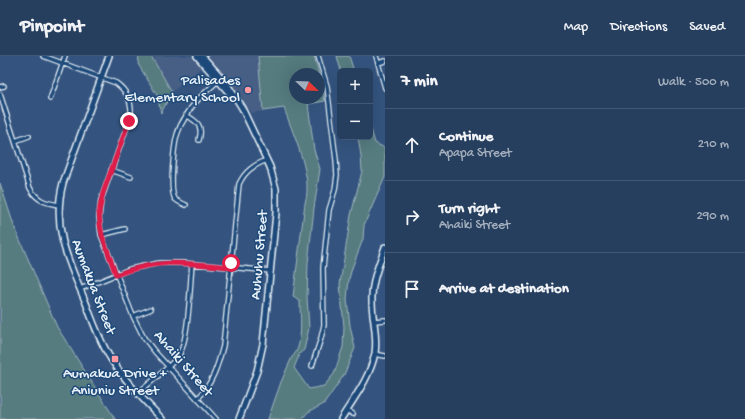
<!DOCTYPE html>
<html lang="en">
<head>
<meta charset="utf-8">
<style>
  :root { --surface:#273f5f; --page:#2f4665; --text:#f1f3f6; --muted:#a4afbd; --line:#435874 }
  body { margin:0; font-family:"Gochi Hand",sans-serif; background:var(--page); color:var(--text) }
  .controls { position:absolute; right:12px; top:12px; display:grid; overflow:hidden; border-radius:6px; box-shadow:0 4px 16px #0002 }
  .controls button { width:36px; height:36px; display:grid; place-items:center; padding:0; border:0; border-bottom:1px solid var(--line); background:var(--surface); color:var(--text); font:20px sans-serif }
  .compass { position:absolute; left:289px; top:12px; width:36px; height:36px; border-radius:50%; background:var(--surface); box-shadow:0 4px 16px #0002; rotate:113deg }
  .stop { position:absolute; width:12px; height:12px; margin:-9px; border:3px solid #e11d48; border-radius:50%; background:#fff }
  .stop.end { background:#e11d48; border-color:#fff; box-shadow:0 1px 4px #0008 }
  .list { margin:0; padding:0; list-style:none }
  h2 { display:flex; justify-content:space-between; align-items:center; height:52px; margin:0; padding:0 16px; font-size:17px }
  h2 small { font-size:13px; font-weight:400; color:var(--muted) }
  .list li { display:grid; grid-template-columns:26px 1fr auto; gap:12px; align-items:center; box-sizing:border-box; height:72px; padding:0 16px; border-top:1px solid var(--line) }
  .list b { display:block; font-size:15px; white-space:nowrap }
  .list p { margin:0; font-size:13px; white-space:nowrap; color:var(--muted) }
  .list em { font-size:13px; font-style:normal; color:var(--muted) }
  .icon { flex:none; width:22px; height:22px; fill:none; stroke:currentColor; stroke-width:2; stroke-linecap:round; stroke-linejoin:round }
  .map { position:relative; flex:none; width:385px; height:363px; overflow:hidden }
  header { display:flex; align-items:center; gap:24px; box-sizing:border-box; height:56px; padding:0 20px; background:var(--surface); border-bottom:1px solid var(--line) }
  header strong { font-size:19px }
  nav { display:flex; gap:22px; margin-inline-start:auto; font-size:14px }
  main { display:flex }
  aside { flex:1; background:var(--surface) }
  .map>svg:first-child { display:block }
  .built { fill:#465f85 }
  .green { fill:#577b80; stroke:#a0b6bc; fill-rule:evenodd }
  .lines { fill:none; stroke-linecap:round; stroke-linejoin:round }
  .street-casing { stroke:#e8f1f8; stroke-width:6 }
  .secondary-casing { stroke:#e8f1f8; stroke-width:8 }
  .street { stroke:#1f4a7a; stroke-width:3.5 }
  .secondary { stroke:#1f4a7a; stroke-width:5 }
  .route { stroke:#e11d48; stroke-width:5 }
  .poi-dot { fill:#ff9aa2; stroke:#1f4a7a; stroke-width:1.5 }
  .labels { text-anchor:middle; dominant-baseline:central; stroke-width:3; stroke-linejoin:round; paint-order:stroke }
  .poi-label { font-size:15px; fill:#e8f1f8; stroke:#1f4a7a; text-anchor:end }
  .street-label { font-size:15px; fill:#e8f1f8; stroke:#1f4a7a }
</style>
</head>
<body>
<header>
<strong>Pinpoint</strong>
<nav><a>Map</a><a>Directions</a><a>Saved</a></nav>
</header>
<main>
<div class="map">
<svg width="385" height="363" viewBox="0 0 385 363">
  <rect width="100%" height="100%" fill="#34547f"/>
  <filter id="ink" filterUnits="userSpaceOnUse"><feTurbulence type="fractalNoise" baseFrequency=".025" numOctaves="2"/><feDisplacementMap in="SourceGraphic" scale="8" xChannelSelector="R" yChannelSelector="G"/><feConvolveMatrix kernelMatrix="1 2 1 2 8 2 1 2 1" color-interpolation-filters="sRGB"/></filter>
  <g filter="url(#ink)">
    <path class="built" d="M 157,0 L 195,0 L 203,10 L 172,36 L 153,3 Z
      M 207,0 L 258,0 L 263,55 L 251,57 L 242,42 Z"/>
    <path class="green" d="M 139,0 L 151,0 L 172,36 L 161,57 L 157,39 L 138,8 Z
      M 258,0 L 314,0 L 322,28 L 325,45 L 308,48 L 314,94 L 320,113 L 314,152 L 308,207 L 307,241 L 309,272 L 304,294 L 300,297 L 294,312 L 309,333 L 324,330 L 334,318 L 343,291 L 344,271 L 340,228 L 351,159 L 362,115 L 361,100 L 358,81 L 370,81 L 370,70 L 375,87 L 385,92 L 385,121 L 364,169 L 363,183 L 352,212 L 349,223 L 347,243 L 350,270 L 355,292 L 344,319 L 324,348 L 308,356 L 302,363 L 268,363 L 281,326 L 292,301 C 304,291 300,260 300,245 L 293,241 L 305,147 C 306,143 307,138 307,134 C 308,110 292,75 284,52 L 263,55 ZM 295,18 L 319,18 L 319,42 L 295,42 Z
      M 337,0 L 349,0 L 354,15 L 341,15 Z
      M 0,127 L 14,170 L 57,271 L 115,363 L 0,363 Z"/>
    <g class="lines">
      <g class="street-casing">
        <path id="street" d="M 43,0 L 116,27 C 127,35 132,45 131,59 L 101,144 L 99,161 L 101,179 L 133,260 L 144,282 L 155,296 L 216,363
          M 376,0 L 385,32
          M 378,7 L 385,5
          M 0,31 L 4,30
          M 0,38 L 30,132 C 37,145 46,147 59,149
          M 50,43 L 65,0
          M 186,59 C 198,66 203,70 199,84
          M 15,85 L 29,80
          M 111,114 L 131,121
          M 186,149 C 182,147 178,146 175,143 C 169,134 174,90 177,79 C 179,72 182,66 186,60 C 194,45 207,35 219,24
          M 101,179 L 125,173
          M 80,233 L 130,213 L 159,207 L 183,207 L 271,215
          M 133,260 L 151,253
          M 374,265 L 385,264
          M 375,298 L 385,300
          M 312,310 L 321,282 L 324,269 L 323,212 L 329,154 L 335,134 L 337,119 L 336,104 L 327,30 L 318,0
          M 138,337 C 151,326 169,312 179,299 C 189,283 190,229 192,208
          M 197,343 C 212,329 218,309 223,290 L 239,128 C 245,115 254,109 267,104
          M 347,354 L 353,358"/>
      </g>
      <g class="secondary-casing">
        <path id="secondary" d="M 109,0 L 63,127 C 51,172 69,207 86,247 C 93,266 100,286 111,303 C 125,325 144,344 162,363
          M 197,0 L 231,39
          M 202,0 L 227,28 L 242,52 L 270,111 L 276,133 L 276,157 L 263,288 L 257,315 L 239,363
          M 341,363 C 354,342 370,322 375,297 C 378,280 372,263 372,245 C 371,226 379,209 385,191"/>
      </g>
      <use href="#street" class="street"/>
      <use href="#secondary" class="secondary"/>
    </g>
  </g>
  <g class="lines" filter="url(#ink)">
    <path class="route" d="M 129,65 L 103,137 L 99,156 L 100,168 L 102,179 L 116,219 C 158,202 188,207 231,211 L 231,207"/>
  </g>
  <g class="poi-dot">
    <circle cx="248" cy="34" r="4"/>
    <rect x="111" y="299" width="8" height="8" rx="2"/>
  </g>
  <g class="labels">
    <g class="poi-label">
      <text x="240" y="25">Palisades<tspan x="240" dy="17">Elementary School</tspan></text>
      <text x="115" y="318" text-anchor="middle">Aumakua Drive +<tspan x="115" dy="17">Aniuniu Street</tspan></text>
    </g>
    <g class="street-label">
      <text transform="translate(260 199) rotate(-85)">Auhuhu Street</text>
      <text transform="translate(93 231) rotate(69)">Aumakua Street</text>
      <text transform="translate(183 308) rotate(49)">Ahaiki Street</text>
    </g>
  </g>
</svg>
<div class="controls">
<button>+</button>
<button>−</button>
</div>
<svg class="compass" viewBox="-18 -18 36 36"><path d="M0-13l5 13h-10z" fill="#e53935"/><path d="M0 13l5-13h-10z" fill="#a4afbd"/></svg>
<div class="stop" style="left:231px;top:207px"></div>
<div class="stop end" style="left:129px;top:65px"></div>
</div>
<aside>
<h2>7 min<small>Walk · 500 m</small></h2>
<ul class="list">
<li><svg class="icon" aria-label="ahead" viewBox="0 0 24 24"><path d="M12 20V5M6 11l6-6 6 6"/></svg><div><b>Continue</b><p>Apapa Street</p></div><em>210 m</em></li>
<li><svg class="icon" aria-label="right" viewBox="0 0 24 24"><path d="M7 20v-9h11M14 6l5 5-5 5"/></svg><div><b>Turn right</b><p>Ahaiki Street</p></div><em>290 m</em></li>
<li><svg class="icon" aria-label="arrive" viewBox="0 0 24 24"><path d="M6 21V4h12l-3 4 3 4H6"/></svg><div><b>Arrive at destination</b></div></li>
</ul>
</aside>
</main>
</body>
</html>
